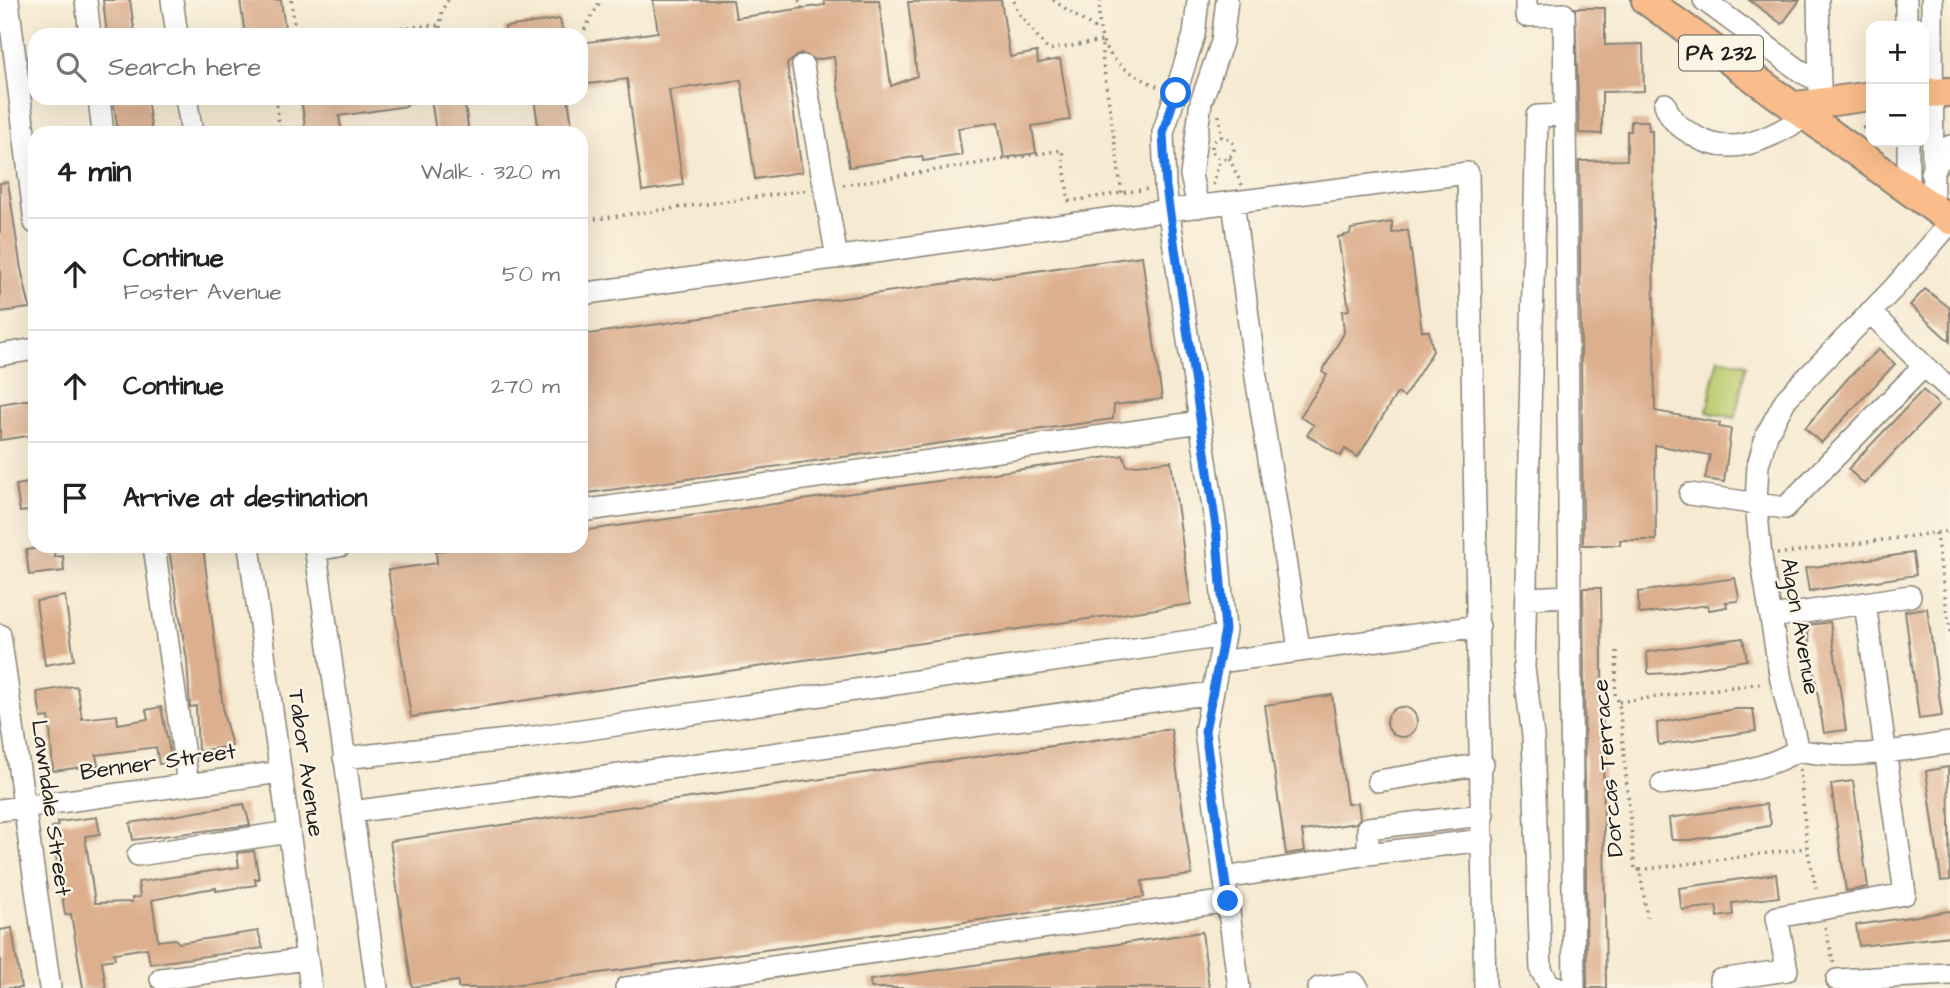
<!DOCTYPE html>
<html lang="en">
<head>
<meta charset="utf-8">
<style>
  :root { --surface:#fff; --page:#f2f2f2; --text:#222; --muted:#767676; --line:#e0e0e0 }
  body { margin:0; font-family:"Architects Daughter",sans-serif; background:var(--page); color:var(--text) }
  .controls { position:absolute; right:21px; top:21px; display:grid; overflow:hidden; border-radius:14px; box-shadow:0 7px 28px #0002 }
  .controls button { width:63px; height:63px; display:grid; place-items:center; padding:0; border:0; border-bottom:2px solid var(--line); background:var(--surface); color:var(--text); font:35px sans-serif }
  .stop { position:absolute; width:21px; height:21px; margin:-16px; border:5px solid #1a73e8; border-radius:50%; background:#fff }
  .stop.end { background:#1a73e8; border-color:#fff; box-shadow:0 2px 7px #0008 }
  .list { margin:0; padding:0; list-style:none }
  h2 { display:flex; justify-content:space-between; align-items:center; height:91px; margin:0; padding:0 28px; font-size:30px }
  h2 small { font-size:23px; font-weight:400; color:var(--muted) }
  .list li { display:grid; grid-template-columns:46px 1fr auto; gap:21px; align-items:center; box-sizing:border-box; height:112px; padding:0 28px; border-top:2px solid var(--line) }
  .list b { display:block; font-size:26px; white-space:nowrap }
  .list p { margin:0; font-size:23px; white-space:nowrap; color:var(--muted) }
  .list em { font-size:23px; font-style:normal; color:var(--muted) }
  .icon { flex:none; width:38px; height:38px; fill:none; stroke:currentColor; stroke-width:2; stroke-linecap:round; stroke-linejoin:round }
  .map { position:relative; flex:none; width:1950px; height:988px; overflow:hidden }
  .search { position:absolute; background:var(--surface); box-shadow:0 7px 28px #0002; left:28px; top:28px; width:560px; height:77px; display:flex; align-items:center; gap:18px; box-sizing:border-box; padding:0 24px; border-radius:21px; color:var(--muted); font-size:26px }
  .panel { position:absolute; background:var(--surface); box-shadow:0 7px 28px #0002; left:28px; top:126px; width:560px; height:427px; border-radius:21px }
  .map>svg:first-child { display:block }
  .green { fill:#bccc6f; stroke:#6c7446; stroke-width:2 }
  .building { fill:#dcaf8e }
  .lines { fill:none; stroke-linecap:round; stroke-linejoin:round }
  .minor-casing { stroke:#898377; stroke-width:24 }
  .major-casing { stroke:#898377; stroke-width:32 }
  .path { stroke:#898377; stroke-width:3.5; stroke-dasharray:2 5; stroke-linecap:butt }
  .minor { stroke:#fff; stroke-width:21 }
  .major { stroke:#f9bc8a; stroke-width:28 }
  .route { stroke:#1a73e8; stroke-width:9 }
  .labels { text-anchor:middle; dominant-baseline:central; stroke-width:5; stroke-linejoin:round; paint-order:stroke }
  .shield { fill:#fcf5e5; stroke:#5f5d58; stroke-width:2 }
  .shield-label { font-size:21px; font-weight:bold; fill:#1c1c1c }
  .street-label { font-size:23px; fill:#1c1c1c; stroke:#fcf5e5 }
</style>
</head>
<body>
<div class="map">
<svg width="1950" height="988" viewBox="0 0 1950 988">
  <rect width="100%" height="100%" fill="#fcf5e5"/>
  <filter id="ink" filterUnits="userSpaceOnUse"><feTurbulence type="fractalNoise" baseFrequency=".0143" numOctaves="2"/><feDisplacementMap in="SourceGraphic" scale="14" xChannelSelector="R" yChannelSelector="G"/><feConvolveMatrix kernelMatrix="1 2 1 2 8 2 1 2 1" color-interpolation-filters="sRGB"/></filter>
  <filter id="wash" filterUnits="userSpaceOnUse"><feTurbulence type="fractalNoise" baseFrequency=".00686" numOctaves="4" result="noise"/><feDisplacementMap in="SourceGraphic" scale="28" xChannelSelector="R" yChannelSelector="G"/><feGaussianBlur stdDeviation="1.57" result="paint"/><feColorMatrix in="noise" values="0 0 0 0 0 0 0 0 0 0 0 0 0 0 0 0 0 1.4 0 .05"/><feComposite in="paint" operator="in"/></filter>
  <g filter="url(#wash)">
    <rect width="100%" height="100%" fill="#f6ead2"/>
    <path class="green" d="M 1718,358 L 1746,364 L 1735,418 L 1707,412 Z"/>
    <g id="blocks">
      <path class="building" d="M 103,0 L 130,0 L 135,35 L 107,35 Z
        M 240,0 L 281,0 L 286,35 L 245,35 Z
        M 653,0 L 733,0 L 736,18 L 825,5 L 824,0 L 879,0 L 891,86 L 917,76 L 908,2 L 1001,0 L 1010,57 L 1037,52 L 1038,63 L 1060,59 L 1070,120 L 1032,126 L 1036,153 L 1004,158 L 998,122 L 958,128 L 962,155 L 923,161 L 922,156 L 849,167 L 834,57 L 814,60 L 801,53 L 787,64 L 802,172 L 755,179 L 741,80 L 669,90 L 683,185 L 642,191 L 627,79 L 581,85 L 581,43 L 658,32 Z
        M 1749,0 L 1800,0 L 1782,24 Z
        M 1575,8 L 1605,8 L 1605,45 L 1643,44 L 1644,91 L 1602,92 L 1602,134 L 1579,133 Z
        M 560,19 L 563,35 L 505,35 L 505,27 Z
        M 113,98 L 147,98 L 152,133 L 118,133 Z
        M 301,98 L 406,98 L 407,106 L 339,116 L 342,133 L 306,133 Z
        M 431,98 L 464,98 L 469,133 L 436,133 Z
        M 534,98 L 568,98 L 573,133 L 539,133 Z
        M 1631,121 L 1648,121 L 1649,131 L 1652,131 L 1655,411 L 1720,423 L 1719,427 L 1731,429 L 1724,482 L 1705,479 L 1710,455 L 1655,445 L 1656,540 L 1620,540 L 1620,545 L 1583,545 L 1579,161 L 1627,160 L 1627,131 L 1631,131 Z
        M 8,182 L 21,269 L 30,308 L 0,312 L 0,183 Z
        M 1392,222 L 1392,233 L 1408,230 L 1422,331 L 1429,331 L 1433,351 L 1404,397 L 1397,393 L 1358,457 L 1345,449 L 1341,456 L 1307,435 L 1314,425 L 1300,417 L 1327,375 L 1322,372 L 1344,333 L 1342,311 L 1349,310 L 1338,237 L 1350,234 L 1351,229 Z
        M 1142,256 L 1162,399 L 1114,405 L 1113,419 L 581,494 L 581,335 Z
        M 1925,289 L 1950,308 L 1950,342 L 1910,305 Z
        M 1879,349 L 1895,364 L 1821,443 L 1805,428 L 1848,378 Z
        M 1923,390 L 1939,405 L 1864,484 L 1848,469 Z
        M 25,400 L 35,400 L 35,435 L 0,440 L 0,404 Z
        M 1123,455 L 1127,466 L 1171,461 L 1191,604 L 411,717 L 388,570 L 437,563 L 436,551 L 472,546 L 581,546 L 581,531 Z
        M 35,482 L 35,510 L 20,512 L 16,485 Z
        M 53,546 L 55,557 L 63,556 L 64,571 L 29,575 L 26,550 Z
        M 173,546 L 203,546 L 224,716 L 232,746 L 198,751 L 196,706 L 190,707 L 187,660 L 169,550 L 173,550 Z
        M 1913,553 L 1916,575 L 1809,591 L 1805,568 Z
        M 1735,578 L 1739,597 L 1738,601 L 1726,602 L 1727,607 L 1709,610 L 1708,605 L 1641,614 L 1639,612 L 1638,592 Z
        M 1583,588 L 1601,588 L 1606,988 L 1587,988 Z
        M 65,596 L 74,660 L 45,665 L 36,601 Z
        M 1927,608 L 1942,716 L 1919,719 L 1905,611 Z
        M 1830,622 L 1846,730 L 1824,733 L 1808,635 L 1809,625 Z
        M 1743,638 L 1747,660 L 1668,673 L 1650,674 L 1648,672 L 1647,652 Z
        M 74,686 L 77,687 L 82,719 L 117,715 L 118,724 L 148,719 L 146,710 L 161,707 L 172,763 L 159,764 L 156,747 L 96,755 L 98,765 L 53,771 L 49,717 L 41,718 L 37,692 Z
        M 1332,695 L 1347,804 L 1358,803 L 1360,818 L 1356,823 L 1302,831 L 1305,851 L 1286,854 L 1265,705 Z
        M1387 722a15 15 0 1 1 30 0a15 15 0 1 1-30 0Z
        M 1735,709 L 1753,709 L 1756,731 L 1660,745 L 1658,742 L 1657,723 Z
        M 1171,729 L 1192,875 L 1142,881 L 1144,897 L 492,988 L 458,988 L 458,981 L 412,987 L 390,841 Z
        M 1948,767 L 1950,880 L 1941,881 L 1926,771 Z
        M 1853,781 L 1868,887 L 1846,891 L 1831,784 Z
        M 244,804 L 250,825 L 133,840 L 130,823 Z
        M 1766,804 L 1771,823 L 1769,826 L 1691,840 L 1672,840 L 1671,837 L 1669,818 Z
        M 97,817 L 100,834 L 85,836 L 95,903 L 132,902 L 132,898 L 140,897 L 138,882 L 239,867 L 237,853 L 254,851 L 259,879 L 255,879 L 256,885 L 216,891 L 216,888 L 202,890 L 152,900 L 158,941 L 175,939 L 179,943 L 258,931 L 263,948 L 150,964 L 147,948 L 114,953 L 115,959 L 102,961 L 106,988 L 83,988 L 71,914 L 65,915 L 52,827 L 58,826 L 57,822 Z
        M 1776,874 L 1779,897 L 1732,903 L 1733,915 L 1718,917 L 1716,906 L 1683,910 L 1681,907 L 1679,888 Z
        M 1950,911 L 1950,936 L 1859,946 L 1856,925 Z
        M 12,928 L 21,988 L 0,988 L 0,930 Z
        M 1202,932 L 1209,988 L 871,988 L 870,980 Z"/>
    </g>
  </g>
  <g filter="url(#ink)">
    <use href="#blocks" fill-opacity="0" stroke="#898377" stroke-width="2"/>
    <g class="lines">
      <g class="minor-casing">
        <path id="minor" d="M 8,0 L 35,223
          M 86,0 L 90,35
          M 172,0 L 177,35
          M 1198,0 L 1194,35 L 1163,133 L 1165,187 L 1216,527 L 1225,630 L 1205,731 L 1239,988
          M 1526,0 L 1526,16 L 1564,14 L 1574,988
          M 1704,0 L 1803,73 L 1820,81
          M 1818,0 L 1820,91
          M 1906,0 L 1906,26
          M 1932,0 L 1933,208
          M 803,66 L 837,258
          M 99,98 L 103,133
          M 186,98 L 192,133
          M 1665,104 C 1671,121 1678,126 1693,135 C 1732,161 1771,136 1808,116
          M 1908,142 L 1908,191
          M 1931,173 L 1950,146
          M 1233,202 L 1256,377 L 1299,648
          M 1198,207 L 1191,175 L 1201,102 L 1222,42 L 1227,0
          M 581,294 L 1169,210 L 1468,173 L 1485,988
          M 0,355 L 35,349
          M 1924,366 L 1950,389
          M 1690,494 L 1785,508 L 1924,366 L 1870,312
          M 581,511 L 1200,422
          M 154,546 L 188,784
          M 249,546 L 311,988
          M 315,546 L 377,988
          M 315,550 L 340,546
          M 1526,598 L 1570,596
          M 1865,603 L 1910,596
          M 0,635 L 50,988
          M 1219,662 L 1479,626
          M 1798,750 L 1781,680 L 1761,556 L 1756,503 L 1758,465 L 1767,434 L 1786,399 L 1894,288 L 1950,223
          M 1798,750 C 1849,761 1899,750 1950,743
          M 344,758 L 534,737 L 1224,636
          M 1378,781 L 1483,764
          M 1662,784 C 1707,776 1759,774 1798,750
          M 0,810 L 281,772
          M 352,812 L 1212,693
          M 1368,854 L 1483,840
          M 138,855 L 289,832
          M 1225,878 L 1368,854 L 1368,828 L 1483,815
          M 161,979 L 306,959
          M 1720,980 L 1787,970 L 1777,917 L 1905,894 L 1865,603 L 1771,617
          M 1837,980 L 1950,974
          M 626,988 L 1228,901
          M 1319,988 L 1354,983 L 1358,988
          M 1559,988 L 1549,984 L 1541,970 L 1533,736 L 1524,668 L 1537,116 L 1565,115"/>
      </g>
      <g class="major-casing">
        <path id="major" d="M 1646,0 L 1950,220
          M 1924,93 L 1950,92
          M 1796,106 L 1871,96"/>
      </g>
      <path class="path" d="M 291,0 L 296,35
        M 799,0 L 802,9
        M 1053,0 L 1099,32
        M 1100,0 C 1094,51 1115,67 1159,87
        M 1014,1 L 1018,12 L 1048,50 L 1102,41 L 1102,56 L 1122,193
        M 296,34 L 440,25
        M 439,35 L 442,10 L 448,0
        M 581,36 L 601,0
        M 276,98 L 280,133
        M 1219,115 L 1222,137
        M 1862,128 L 1871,127
        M1212 148a11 11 0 1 1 22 0a11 11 0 1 1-22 0Z
        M 1229,158 L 1242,185
        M 843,185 L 1062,150 L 1069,201 L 1148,189
        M 1213,185 L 1220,158
        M 581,221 L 808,190
        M 1936,533 L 1950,632
        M 1777,554 L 1950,531
        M 1617,651 L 1615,697 L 1619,702 L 1635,870 L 1640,870 L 1647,917
        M 1619,702 L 1763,683
        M 1800,769 L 1807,848 L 1817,892
        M 1640,870 L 1807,848
        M 1825,927 L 1834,964"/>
      <use href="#minor" class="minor"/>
      <use href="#major" class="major"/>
    </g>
  </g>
  <g class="lines" filter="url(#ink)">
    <path class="route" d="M 1176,93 L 1163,133 L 1166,187 L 1216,527 L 1225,630 L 1205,731 L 1228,901"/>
  </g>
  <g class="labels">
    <rect class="shield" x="1679" y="35.5" width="84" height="35" rx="5"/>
    <g class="shield-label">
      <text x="1721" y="53">PA 232</text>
    </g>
    <g class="street-label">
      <text transform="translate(1800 626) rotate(80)">Algon Avenue</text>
      <text transform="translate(158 762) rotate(-8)">Benner Street</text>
      <text transform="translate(306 763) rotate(82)">Tabor Avenue</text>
      <text transform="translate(1608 768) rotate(-95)">Dorcas Terrace</text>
      <text transform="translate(51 808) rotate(82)">Lawndale Street</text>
    </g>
  </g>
</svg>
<div class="controls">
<button>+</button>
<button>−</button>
</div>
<div class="stop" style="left:1176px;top:93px"></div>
<div class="stop end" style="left:1228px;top:901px"></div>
<div class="search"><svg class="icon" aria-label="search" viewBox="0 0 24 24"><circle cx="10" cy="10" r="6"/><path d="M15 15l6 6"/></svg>Search here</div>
<section class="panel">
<h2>4 min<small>Walk · 320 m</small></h2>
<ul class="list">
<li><svg class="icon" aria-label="ahead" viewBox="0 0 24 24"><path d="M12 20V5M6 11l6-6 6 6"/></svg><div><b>Continue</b><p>Foster Avenue</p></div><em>50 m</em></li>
<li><svg class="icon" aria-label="ahead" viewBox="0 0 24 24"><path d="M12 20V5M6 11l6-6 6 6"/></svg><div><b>Continue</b></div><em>270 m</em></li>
<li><svg class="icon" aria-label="arrive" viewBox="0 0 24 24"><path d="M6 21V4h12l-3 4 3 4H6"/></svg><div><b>Arrive at destination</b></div></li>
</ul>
</section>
</div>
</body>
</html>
